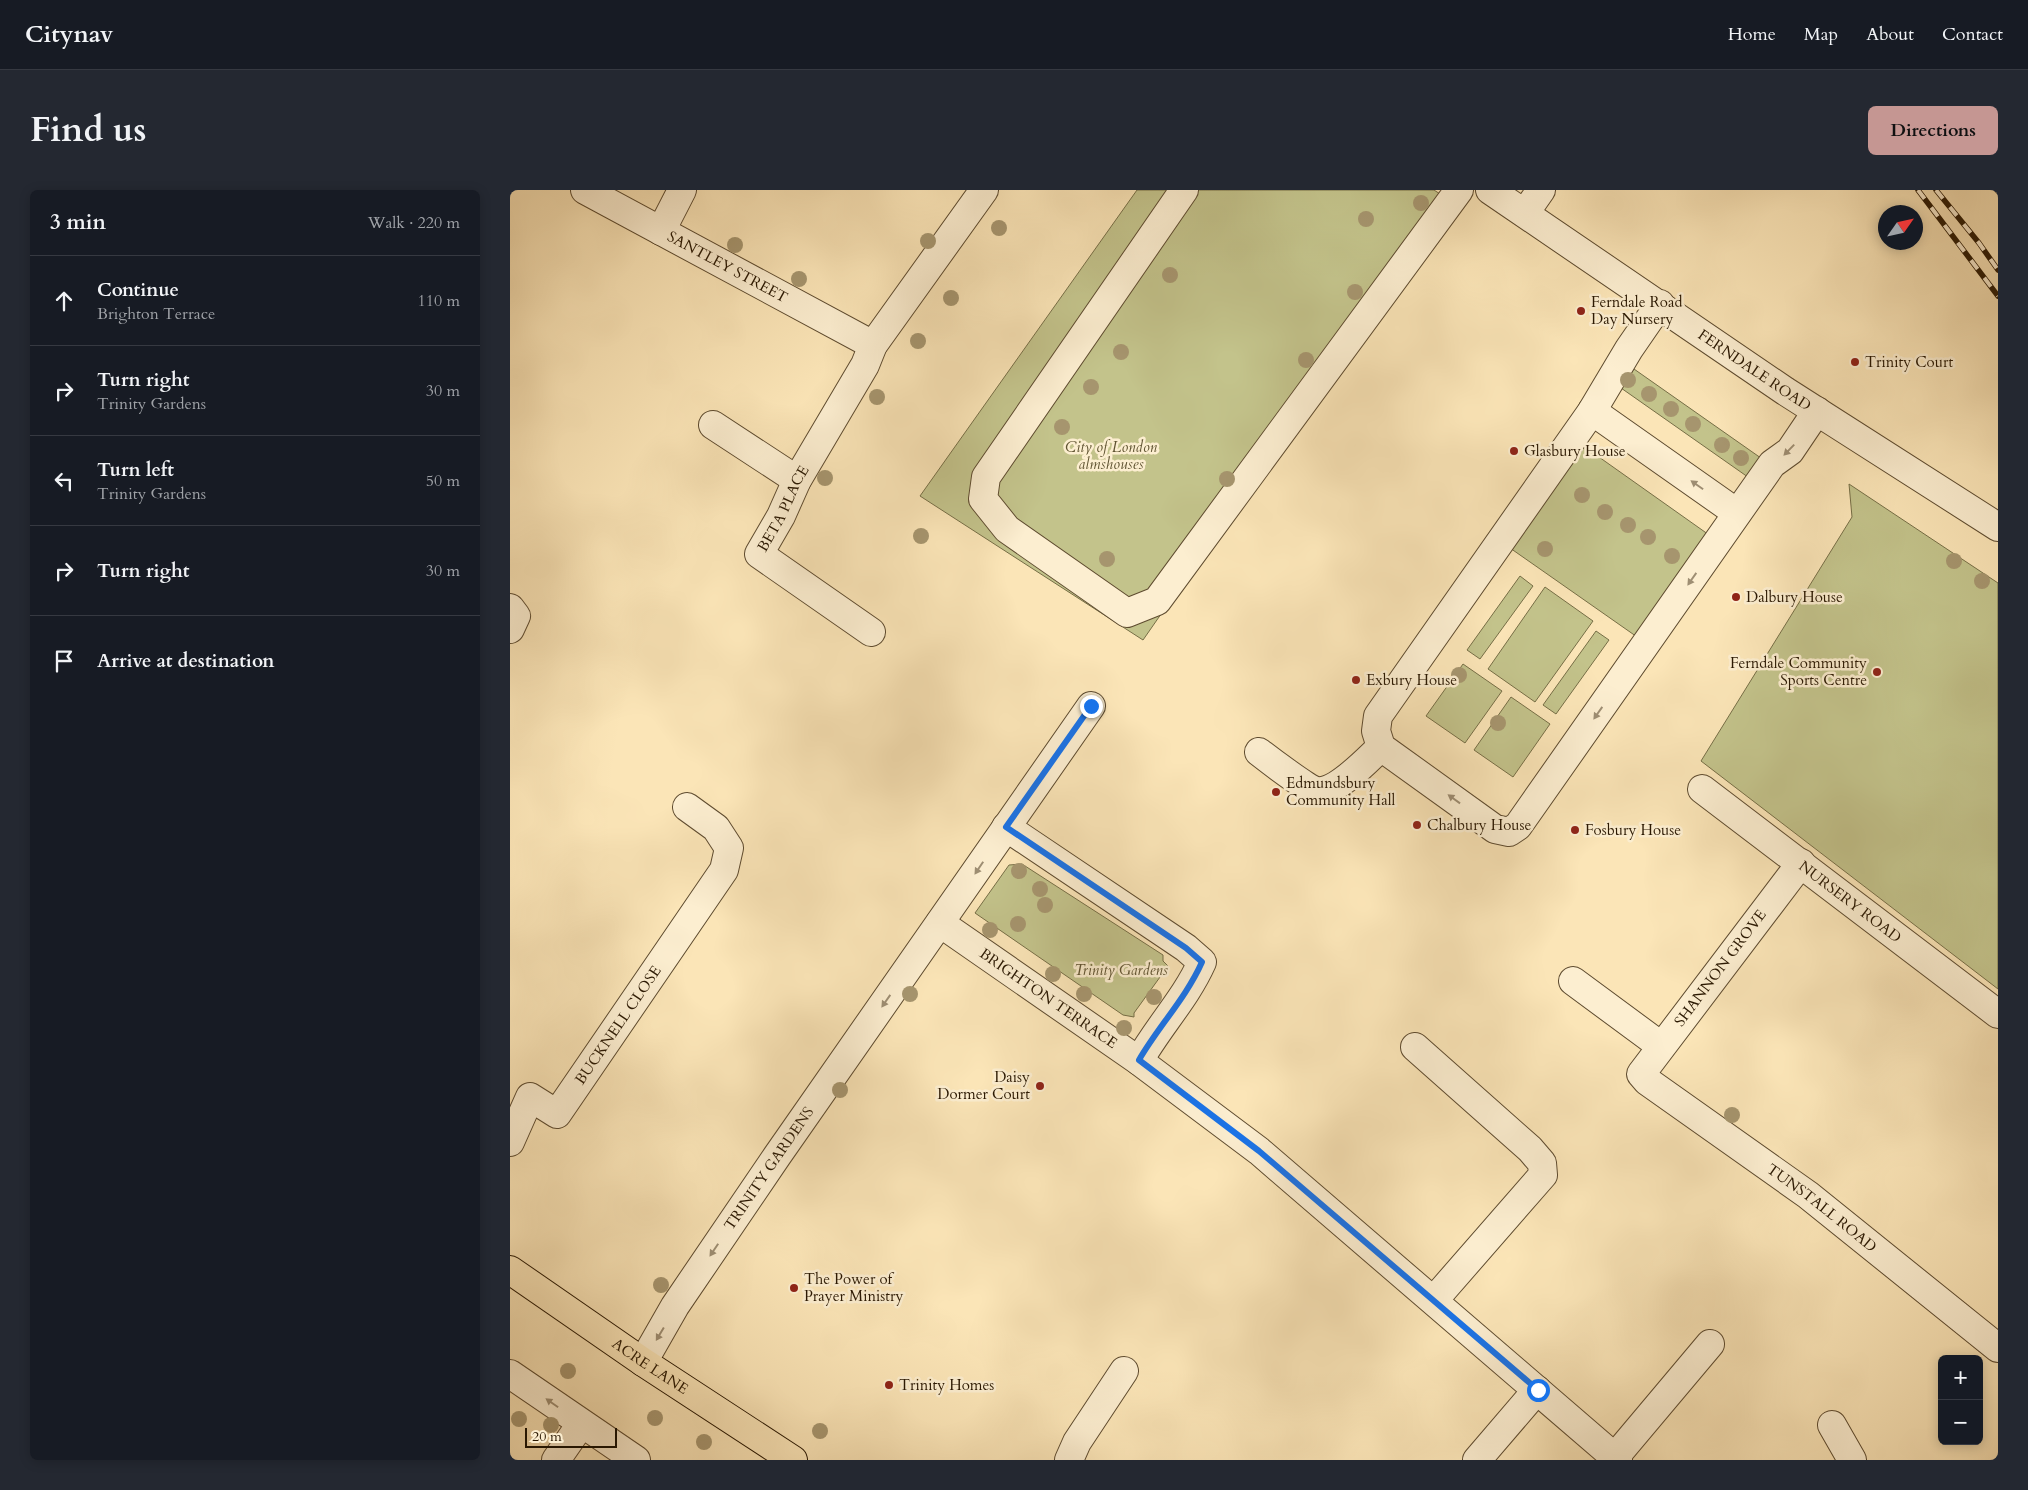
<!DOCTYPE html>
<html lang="en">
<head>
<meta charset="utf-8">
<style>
  :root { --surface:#171b24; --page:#242831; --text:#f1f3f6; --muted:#9ea1a6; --line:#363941; --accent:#c59692 }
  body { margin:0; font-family:Cardo,serif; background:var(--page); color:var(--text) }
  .controls { position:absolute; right:15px; bottom:15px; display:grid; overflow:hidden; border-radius:8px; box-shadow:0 2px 12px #0003 }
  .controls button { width:45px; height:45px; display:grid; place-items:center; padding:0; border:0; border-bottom:1px solid var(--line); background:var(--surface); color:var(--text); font:25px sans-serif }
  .compass { position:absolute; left:1368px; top:15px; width:45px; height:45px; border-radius:50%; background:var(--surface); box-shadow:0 2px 12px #0003; rotate:56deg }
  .scale { position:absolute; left:15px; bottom:12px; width:92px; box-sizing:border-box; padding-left:5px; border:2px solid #2a1802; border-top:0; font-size:14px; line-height:18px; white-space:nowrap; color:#2a1802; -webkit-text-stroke:4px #fceed0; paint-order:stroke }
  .stop { position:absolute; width:15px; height:15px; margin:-11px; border:4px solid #1a73e8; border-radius:50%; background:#fff }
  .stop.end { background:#1a73e8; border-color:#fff; box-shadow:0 1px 5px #0008 }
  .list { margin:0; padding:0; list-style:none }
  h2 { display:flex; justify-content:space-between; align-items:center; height:65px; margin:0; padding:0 20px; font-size:21px }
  h2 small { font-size:16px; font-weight:400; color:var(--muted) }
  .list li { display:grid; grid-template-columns:32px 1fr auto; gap:15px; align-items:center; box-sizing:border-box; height:90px; padding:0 20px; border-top:1px solid var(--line) }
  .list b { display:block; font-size:19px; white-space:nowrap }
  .list p { margin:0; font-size:16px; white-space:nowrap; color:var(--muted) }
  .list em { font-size:16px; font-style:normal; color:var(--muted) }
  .icon { flex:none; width:28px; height:28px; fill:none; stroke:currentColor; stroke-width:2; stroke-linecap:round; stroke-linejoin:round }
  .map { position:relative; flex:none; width:1488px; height:1270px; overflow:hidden; border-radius:8px }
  header { display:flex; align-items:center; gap:30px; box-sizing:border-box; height:70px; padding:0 25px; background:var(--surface); border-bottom:1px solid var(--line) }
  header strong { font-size:24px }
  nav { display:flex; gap:28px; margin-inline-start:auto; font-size:18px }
  .intro { display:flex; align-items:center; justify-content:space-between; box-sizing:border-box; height:120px; padding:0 30px }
  h1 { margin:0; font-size:35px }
  .button { padding:12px 22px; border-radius:8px; background:var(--accent); color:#111; font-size:18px; font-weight:700 }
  main { display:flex; gap:30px; padding:0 30px }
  aside { flex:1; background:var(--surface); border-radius:8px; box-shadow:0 2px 12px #0003 }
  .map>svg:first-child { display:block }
  .green { fill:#c3c38b; stroke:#766e46 }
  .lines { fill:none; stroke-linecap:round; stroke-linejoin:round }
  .minor-casing { stroke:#5e4b2f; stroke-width:30 }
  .major-casing { stroke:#2a1802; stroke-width:30 }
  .minor { stroke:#fceed0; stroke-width:28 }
  .major { stroke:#fbe5b7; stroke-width:28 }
  .rail-casing { stroke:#2a1802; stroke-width:5.5 }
  .rail { stroke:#fceed0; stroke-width:4; stroke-dasharray:11; stroke-linecap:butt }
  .tree { fill:#a6956e }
  .oneway { fill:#9e8e73 }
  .route { stroke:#1a73e8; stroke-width:6 }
  .poi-dot { fill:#8f2418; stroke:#fceed0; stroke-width:2 }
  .labels { text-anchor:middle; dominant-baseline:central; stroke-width:5; stroke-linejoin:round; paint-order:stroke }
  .street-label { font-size:15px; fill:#2a1802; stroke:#fceed0 }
  .poi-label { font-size:15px; fill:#2a1802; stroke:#fceed0; text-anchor:start }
  .park-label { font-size:15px; font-style:italic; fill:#605432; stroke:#fceed0 }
</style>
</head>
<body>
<header>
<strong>Citynav</strong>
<nav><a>Home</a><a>Map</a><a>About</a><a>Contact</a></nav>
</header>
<div class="intro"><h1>Find us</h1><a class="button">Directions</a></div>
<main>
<aside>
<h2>3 min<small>Walk · 220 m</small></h2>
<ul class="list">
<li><svg class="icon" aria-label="ahead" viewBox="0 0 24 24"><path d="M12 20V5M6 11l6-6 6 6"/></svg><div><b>Continue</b><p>Brighton Terrace</p></div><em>110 m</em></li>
<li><svg class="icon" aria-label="right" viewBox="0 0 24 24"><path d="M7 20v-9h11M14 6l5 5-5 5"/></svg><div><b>Turn right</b><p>Trinity Gardens</p></div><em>30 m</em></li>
<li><svg class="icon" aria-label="left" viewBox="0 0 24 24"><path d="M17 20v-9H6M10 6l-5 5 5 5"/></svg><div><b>Turn left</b><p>Trinity Gardens</p></div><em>50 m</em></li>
<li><svg class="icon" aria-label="right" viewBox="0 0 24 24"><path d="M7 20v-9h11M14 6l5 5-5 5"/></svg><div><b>Turn right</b></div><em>30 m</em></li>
<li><svg class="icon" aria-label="arrive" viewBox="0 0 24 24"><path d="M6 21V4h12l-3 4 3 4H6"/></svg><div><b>Arrive at destination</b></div></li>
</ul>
</aside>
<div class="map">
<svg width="1488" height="1270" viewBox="0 0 1488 1270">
  <rect width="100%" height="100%" fill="#fbe5b7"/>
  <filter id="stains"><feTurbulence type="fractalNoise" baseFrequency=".004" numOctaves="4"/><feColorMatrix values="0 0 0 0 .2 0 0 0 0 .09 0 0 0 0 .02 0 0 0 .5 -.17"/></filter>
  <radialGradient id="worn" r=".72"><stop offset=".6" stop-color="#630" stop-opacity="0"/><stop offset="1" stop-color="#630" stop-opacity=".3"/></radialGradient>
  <path class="green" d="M 627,0 L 924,0 L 939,10 L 633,450 L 410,306 Z
    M 1124,179 L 1258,273 L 1245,292 L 1111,198 Z
    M 1072,255 L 1202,347 L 1130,449 L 1000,358 Z
    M 1339,294 L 1488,393 L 1488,799 L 1191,571 L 1342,327 Z
    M 1010,386 L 1023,396 L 970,469 L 957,460 Z
    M 1035,397 L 1083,431 L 1025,512 L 978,479 Z
    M 1086,441 L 1099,450 L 1046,524 L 1033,515 Z
    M 953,474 L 992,501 L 955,553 L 916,526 Z
    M 1001,507 L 1040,534 L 1003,587 L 964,560 Z
    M 512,674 L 653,765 L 653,771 L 658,776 L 624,823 L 624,827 L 613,825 L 465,723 L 499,675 Z"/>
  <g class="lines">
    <g class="minor-casing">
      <g id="minor">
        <path id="s1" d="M 75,0 L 363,155"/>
        <path d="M 674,0 L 476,287 L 473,309 L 497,339 L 617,423 L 647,411 L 949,0"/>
        <path id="s2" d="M 980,0 L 1275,201 L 1488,337"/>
        <path d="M 1015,23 L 1031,0"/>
        <path d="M 151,41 L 172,0"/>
        <path d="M 1150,114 L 1119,159 L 1082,221 L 868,526 L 866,541 L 871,557 L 985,639 L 999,642 L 1008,636 L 1262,274 L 1280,261 L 1307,221"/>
        <path d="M 1082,221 L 1227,323"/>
        <path d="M 203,235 L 287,290"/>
        <path d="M 0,418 L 6,426 L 0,439"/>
        <path id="s3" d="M 361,442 L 249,364 L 271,326 L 287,290 L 355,175 L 363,155 L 474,0"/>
        <path d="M 749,562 C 758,569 799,600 806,601 C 826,604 857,570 871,557"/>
        <path id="s4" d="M 1192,599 L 1488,824"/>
        <path d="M 496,637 L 676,758 L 692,772 C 676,808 648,837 629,871"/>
        <path id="s5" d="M 1291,673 L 1131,884 L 1137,891 L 1298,1005 L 1488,1158"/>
        <path id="s6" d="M 430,733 L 629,871 L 749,961 L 1108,1270"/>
        <path d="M 1063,791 L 1151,856"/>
        <path d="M 905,857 L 1020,959 L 1032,973 L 1033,985 L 924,1110"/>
        <path id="s7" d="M 0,952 L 20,907 L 47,924 L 214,680 L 219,658 L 206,638 L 177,617"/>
        <path id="s8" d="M 133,1172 L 165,1116 L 267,966 L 581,516"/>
        <path d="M 0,1184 L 126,1270"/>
        <path d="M 1322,1235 L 1342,1270"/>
        <path d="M 1105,1267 L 1200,1154"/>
        <path d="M 46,1270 L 71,1234"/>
        <path d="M 559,1270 L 567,1252 L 614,1181"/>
        <path d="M 967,1270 L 1027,1200"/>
      </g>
    </g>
    <g class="major-casing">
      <g id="major">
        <path id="s9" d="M 0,1080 L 133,1172 L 283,1270"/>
      </g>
    </g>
    <use href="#minor" class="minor"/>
    <use href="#major" class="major"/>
    <g class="rail-casing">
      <path id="rail" d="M 1408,0 L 1488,106
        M 1426,0 L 1469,53 L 1488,80
        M 1487,0 L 1488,1"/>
    </g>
    <use href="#rail" class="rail"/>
  </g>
  <g class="tree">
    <circle cx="911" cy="13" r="8"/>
    <circle cx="856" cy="29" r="8"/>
    <circle cx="489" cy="38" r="8"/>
    <circle cx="418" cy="51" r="8"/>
    <circle cx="225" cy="55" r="8"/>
    <circle cx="660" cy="85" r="8"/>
    <circle cx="289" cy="89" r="8"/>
    <circle cx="845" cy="102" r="8"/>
    <circle cx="441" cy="108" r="8"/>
    <circle cx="408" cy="151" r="8"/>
    <circle cx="611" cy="162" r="8"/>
    <circle cx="796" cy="170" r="8"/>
    <circle cx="1118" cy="190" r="8"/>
    <circle cx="581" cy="197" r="8"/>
    <circle cx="1139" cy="204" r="8"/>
    <circle cx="367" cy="207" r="8"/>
    <circle cx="1161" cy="219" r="8"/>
    <circle cx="1183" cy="234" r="8"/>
    <circle cx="552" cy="237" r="8"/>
    <circle cx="1212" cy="255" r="8"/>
    <circle cx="1231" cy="268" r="8"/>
    <circle cx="315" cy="288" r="8"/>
    <circle cx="717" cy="289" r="8"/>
    <circle cx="1072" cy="305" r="8"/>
    <circle cx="1095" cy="322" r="8"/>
    <circle cx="1118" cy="335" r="8"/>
    <circle cx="411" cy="346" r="8"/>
    <circle cx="1138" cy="347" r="8"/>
    <circle cx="1035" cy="359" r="8"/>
    <circle cx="1162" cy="366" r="8"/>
    <circle cx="597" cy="369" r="8"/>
    <circle cx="1444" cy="371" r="8"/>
    <circle cx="1472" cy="391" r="8"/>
    <circle cx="949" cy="485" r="8"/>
    <circle cx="988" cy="533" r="8"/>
    <circle cx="509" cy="681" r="8"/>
    <circle cx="530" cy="699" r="8"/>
    <circle cx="535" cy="715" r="8"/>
    <circle cx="508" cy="734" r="8"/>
    <circle cx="480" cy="740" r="8"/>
    <circle cx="543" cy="784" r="8"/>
    <circle cx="400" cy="804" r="8"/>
    <circle cx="574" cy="804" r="8"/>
    <circle cx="644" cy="807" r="8"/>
    <circle cx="614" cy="838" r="8"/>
    <circle cx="330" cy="900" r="8"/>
    <circle cx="1222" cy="925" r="8"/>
    <circle cx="151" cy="1095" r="8"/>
    <circle cx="58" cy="1181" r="8"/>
    <circle cx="145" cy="1228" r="8"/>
    <circle cx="9" cy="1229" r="8"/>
    <circle cx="41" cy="1235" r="8"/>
    <circle cx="310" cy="1241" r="8"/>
    <circle cx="194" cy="1252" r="8"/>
  </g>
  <defs><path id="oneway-solid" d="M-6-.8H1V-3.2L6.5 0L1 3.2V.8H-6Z" transform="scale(1.25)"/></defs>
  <g class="oneway">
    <use href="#oneway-solid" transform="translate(1279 260) rotate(134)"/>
    <use href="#oneway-solid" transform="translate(1187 295) rotate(-145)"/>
    <use href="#oneway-solid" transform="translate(1182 389) rotate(125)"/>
    <use href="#oneway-solid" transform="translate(1088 523) rotate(125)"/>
    <use href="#oneway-solid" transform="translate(944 609) rotate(-144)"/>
    <use href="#oneway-solid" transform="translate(469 678) rotate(124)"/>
    <use href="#oneway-solid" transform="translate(376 811) rotate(125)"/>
    <use href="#oneway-solid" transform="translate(204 1060) rotate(124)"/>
    <use href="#oneway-solid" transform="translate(150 1144) rotate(121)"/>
    <use href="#oneway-solid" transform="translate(42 1213) rotate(-145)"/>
  </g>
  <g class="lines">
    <path class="route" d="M 581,516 L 496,637 L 676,758 L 692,772 C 676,808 648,837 629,870 L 749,961 L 1028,1200"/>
  </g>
  <g class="poi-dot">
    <circle cx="1071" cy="121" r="5"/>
    <circle cx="1345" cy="172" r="5"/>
    <circle cx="1004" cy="261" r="5"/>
    <circle cx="1226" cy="407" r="5"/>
    <circle cx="1367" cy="482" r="5"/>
    <circle cx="846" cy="490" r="5"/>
    <circle cx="766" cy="602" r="5"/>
    <circle cx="907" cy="635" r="5"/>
    <circle cx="1065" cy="640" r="5"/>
    <circle cx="530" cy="896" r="5"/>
    <circle cx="284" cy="1098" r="5"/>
    <circle cx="379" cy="1195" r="5"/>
  </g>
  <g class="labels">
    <g class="street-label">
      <text stroke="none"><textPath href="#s1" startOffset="162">SANTLEY STREET</textPath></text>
      <text stroke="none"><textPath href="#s2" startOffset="320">FERNDALE ROAD</textPath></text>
      <text stroke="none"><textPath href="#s3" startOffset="188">BETA PLACE</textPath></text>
      <text stroke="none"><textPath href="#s4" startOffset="186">NURSERY ROAD</textPath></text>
      <text transform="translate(1210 778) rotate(-53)">SHANNON GROVE</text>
      <text stroke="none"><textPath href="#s6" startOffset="132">BRIGHTON TERRACE</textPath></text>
      <text stroke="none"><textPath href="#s7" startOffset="189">BUCKNELL CLOSE</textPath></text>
      <text stroke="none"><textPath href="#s8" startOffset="231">TRINITY GARDENS</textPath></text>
      <text stroke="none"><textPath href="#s5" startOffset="490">TUNSTALL ROAD</textPath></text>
      <text stroke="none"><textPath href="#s9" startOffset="170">ACRE LANE</textPath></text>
    </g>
    <g class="poi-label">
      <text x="1081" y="112">Ferndale Road<tspan x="1081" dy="17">Day Nursery</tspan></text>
      <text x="1355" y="172">Trinity Court</text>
      <text x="1014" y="261">Glasbury House</text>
      <text x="1236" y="407">Dalbury House</text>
      <text x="1357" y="473" text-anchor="end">Ferndale Community<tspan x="1357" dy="17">Sports Centre</tspan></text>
      <text x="856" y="490">Exbury House</text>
      <text x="776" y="593">Edmundsbury<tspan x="776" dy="17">Community Hall</tspan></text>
      <text x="917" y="635">Chalbury House</text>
      <text x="1075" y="640">Fosbury House</text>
      <text x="520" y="887" text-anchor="end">Daisy<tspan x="520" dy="17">Dormer Court</tspan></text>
      <text x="294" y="1089">The Power of<tspan x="294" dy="17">Prayer Ministry</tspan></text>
      <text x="389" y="1195">Trinity Homes</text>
    </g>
    <g class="park-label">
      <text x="601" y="257">City of London<tspan x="601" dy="17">almshouses</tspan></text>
      <text x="611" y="780">Trinity Gardens</text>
    </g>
  </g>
  <rect width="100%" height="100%" filter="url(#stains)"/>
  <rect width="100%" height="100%" fill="url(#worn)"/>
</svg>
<div class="controls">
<button>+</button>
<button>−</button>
</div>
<svg class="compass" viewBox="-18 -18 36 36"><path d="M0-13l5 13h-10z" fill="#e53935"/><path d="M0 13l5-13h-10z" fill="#9ea1a6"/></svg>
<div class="scale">20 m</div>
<div class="stop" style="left:1028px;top:1200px"></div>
<div class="stop end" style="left:581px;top:516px"></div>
</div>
</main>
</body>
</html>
